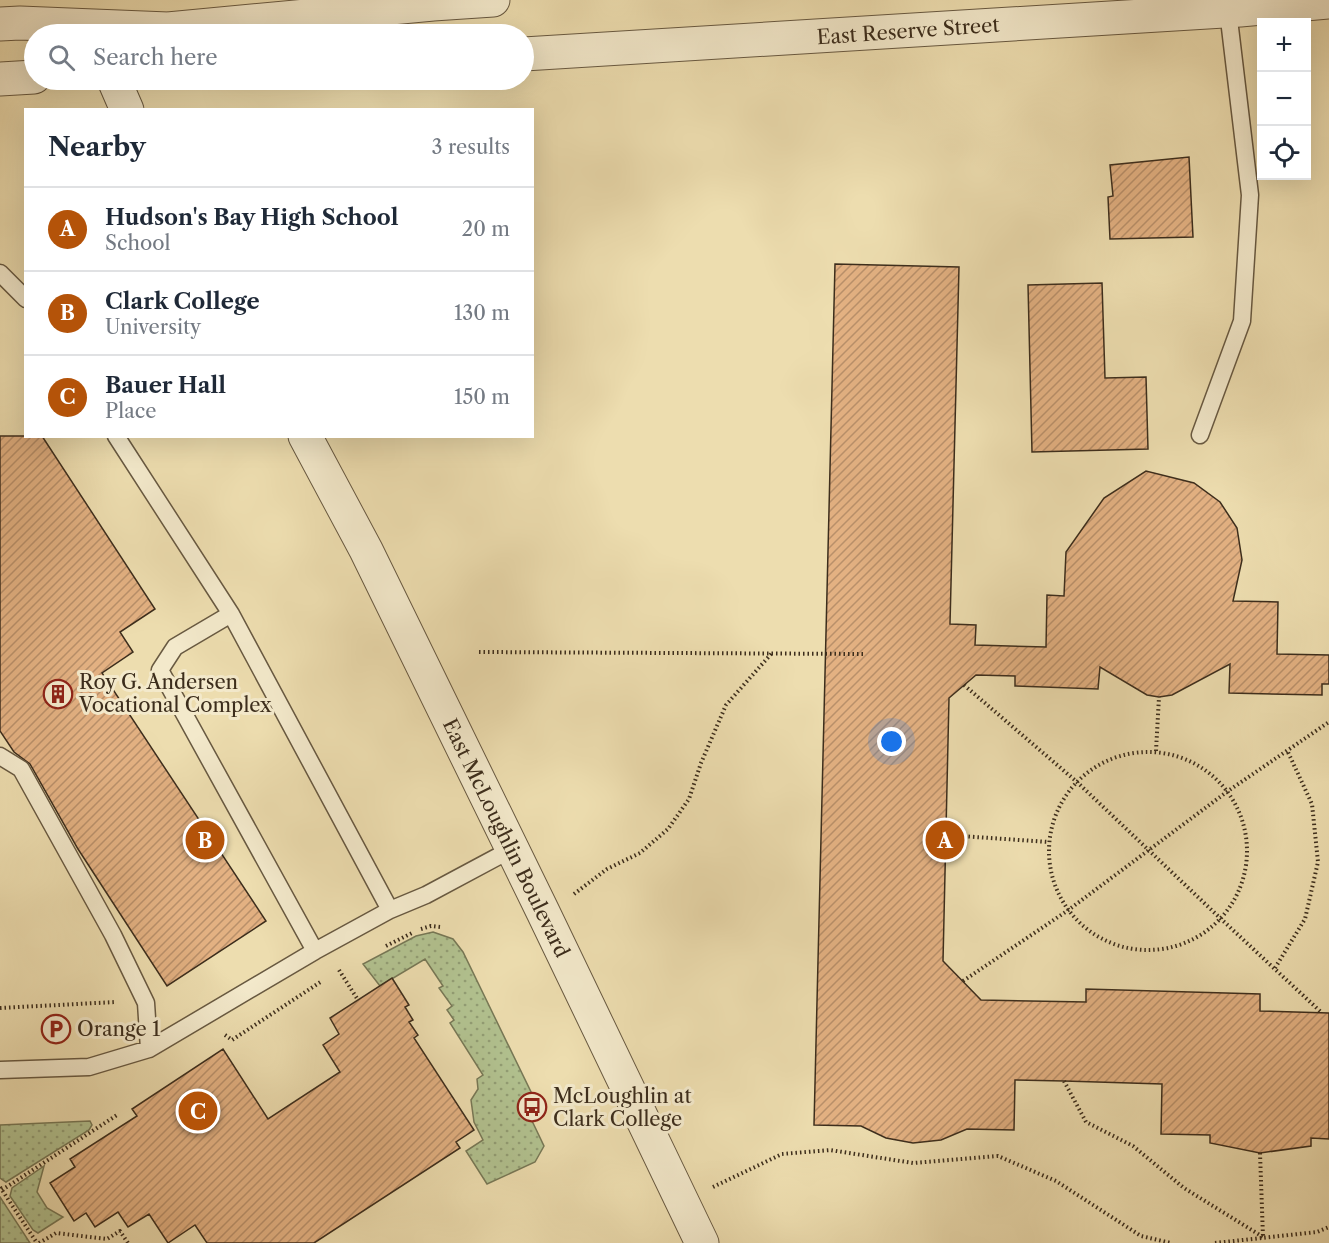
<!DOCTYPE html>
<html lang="en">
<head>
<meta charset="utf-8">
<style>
  :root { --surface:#fff; --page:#f2f2f3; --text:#1f2937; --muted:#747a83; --line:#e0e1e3; --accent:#b45309 }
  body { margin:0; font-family:"Libre Caslon Text",serif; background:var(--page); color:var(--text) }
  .controls { position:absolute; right:18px; top:18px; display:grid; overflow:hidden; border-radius:0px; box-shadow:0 6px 24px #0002 }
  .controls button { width:54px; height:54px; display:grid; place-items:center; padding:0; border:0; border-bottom:2px solid var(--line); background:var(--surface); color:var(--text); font:30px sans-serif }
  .you { position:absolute; left:892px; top:742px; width:21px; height:21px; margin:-15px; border:4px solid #fff; border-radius:50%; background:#1a73e8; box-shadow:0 0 0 9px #1a73e833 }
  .badge { display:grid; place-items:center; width:39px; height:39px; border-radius:50%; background:var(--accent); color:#fff; font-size:20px; font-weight:700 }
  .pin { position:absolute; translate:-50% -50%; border:3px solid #fff; box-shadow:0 2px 6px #0006 }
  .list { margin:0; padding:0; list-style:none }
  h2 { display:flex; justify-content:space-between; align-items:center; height:78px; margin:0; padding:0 24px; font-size:26px }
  h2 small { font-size:20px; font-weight:400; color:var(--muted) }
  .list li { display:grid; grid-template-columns:39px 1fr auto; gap:18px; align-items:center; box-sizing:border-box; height:84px; padding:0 24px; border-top:2px solid var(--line) }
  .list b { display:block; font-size:22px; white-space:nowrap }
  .list p { margin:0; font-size:20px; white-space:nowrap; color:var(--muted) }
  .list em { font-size:20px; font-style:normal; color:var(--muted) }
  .icon { flex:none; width:33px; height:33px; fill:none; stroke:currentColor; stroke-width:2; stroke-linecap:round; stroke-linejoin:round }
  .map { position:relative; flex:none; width:1329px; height:1243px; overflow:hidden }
  .search { position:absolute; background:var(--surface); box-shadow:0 6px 24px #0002; left:24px; top:24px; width:510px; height:66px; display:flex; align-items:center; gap:15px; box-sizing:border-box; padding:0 21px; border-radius:33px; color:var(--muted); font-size:22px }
  .panel { position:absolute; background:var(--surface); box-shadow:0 6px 24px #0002; left:24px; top:108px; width:510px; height:330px; border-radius:0px }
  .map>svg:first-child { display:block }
  .grass { fill:url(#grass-dots); stroke:#777856; stroke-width:1.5 }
  .building { fill:url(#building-hatch); stroke:#3c2d1c; stroke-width:1.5 }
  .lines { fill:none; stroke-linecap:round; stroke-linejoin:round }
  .service-casing { stroke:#685941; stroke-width:19 }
  .tertiary-casing { stroke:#685941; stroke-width:35 }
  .path { stroke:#3c2d1c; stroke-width:4; stroke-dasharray:1.5 3; stroke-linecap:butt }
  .service { stroke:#f3e9cb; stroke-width:16 }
  .tertiary { stroke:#f3e9cb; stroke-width:33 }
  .labels { text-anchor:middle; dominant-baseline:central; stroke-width:6; stroke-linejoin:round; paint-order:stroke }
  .street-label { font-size:20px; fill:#3c2d1c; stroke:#f3e9cb }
  .poi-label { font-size:20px; fill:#3c2d1c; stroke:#f3e9cb; text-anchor:start }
</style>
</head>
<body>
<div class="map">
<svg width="1329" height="1243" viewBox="0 0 1329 1243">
  <defs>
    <pattern id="grass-dots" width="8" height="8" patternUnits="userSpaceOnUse" patternTransform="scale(1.5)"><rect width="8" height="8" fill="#b2c290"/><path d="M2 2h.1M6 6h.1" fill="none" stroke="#929e75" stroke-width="1.8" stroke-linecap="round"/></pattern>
    <pattern id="building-hatch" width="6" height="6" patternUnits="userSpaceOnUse" patternTransform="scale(1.5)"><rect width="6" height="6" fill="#e3b182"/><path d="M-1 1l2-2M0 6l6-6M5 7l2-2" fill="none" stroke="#b9906a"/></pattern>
  </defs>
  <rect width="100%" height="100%" fill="#edddaf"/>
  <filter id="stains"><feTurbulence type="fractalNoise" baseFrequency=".00333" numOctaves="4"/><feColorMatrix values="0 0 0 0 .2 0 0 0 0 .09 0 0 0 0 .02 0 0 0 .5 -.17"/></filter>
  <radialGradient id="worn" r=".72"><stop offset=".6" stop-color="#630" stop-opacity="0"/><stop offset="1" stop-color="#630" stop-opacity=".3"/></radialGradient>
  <path class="grass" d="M 433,932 L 453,939 L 463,952 L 533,1096 L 523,1102 L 544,1146 L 535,1162 L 487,1184 L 466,1151 L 483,1140 L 474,1122 L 471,1100 L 478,1089 L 477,1079 L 483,1075 L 450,1023 L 454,1020 L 447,1010 L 452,1006 L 439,988 L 443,986 L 425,959 L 380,986 L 363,964 L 416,936 Z
    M 90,1121 L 92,1125 L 89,1130 L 6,1182 L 0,1178 L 0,1125 Z
    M 44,1166 L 37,1192 L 47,1208 L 63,1217 L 38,1233 L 33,1230 L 10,1196 L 12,1188 Z
    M 0,1197 L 30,1243 L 0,1243 Z"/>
  <path class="building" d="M 1189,157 L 1193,237 L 1110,239 L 1108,197 L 1113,196 L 1110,165 Z
    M 835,264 L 959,267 L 950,624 L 976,625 L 975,645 L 1046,647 L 1047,595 L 1064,596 L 1066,552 L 1104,498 L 1146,471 L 1194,483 L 1220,502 L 1237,528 L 1242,560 L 1233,601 L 1278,602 L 1277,654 L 1329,655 L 1329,684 L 1322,684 L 1322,695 L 1229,693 L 1230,664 L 1172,695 L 1159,697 L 1147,695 L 1100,667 L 1098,689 L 1015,686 L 1015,676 L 976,675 L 949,698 L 943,961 L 981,1000 L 1086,1002 L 1086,989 L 1260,994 L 1260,1011 L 1329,1013 L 1329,1139 L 1311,1138 L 1311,1146 L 1260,1153 L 1210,1143 L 1210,1135 L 1161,1134 L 1162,1084 L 1064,1081 L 1015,1080 L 1014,1130 L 967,1129 L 941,1140 L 913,1143 L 886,1138 L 861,1126 L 814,1125 Z
    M 1102,283 L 1105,378 L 1146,377 L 1148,449 L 1032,452 L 1028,285 Z
    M 0,436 L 42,436 L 155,609 L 120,632 L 133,652 L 102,673 L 266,921 L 167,986 L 78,849 L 30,764 L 14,752 L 0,731 Z
    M 392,978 L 409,1005 L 405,1007 L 413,1020 L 409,1022 L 418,1035 L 414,1038 L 474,1130 L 456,1142 L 460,1148 L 314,1243 L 207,1243 L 195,1225 L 168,1243 L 149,1214 L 128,1227 L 118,1212 L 95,1227 L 86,1213 L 74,1221 L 50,1183 L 75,1167 L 70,1159 L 137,1116 L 132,1109 L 223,1049 L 268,1119 L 340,1072 L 323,1045 L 339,1034 L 330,1018 Z"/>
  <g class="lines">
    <g class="service-casing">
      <path id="service" d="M 0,273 L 26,299
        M 1200,435 L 1242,321 L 1250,195 L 1228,11
        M 116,436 L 231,614 L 390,910
        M 231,614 L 175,647 L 160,670 L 315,951
        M 0,756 L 21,769 L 113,935 L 146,1003 L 149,1049
        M 0,1070 L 89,1067 L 149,1049 L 315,951 L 390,910 L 426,895 L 512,849"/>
    </g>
    <g class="tertiary-casing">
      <path id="tertiary" d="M 0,24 L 20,23 L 168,29 L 433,4 L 493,0
        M 524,54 L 1240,10 L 1329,2
        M 0,79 L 34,77
        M 114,80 L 127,110
        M 305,436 L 366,550 L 543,912 L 702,1243"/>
    </g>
    <path class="path" d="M 479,652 L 865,654
      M 964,685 L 1077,782 L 1220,918 L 1322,1013
      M 1156,751 L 1159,697
      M1049 851a99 99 0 1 1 198 0a99 99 0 1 1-198 0Z
      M 946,835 L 1049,842
      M 574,894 L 607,869 L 640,853 L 668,829 L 689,799 L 701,763 L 726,705 L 772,653
      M 421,929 L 431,926 L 440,927
      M 386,946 L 414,932
      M 1275,968 L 1305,919 L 1318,862 L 1312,804 L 1287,750
      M 339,970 L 358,1000
      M 963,981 L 1067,911 L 1228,791 L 1329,722
      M 0,1008 L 116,1002
      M 225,1035 L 232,1040 L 322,981
      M 1064,1081 L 1086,1122 L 1133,1146 L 1184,1188 L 1263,1237
      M 1260,1153 L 1263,1237
      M 0,1187 L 37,1243
      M 713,1187 L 782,1154 L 830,1150 L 913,1163 L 998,1156 L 1056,1181 L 1141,1236 L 1171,1243
      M 2,1190 L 117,1115
      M 39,1243 L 56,1233 L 107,1239 L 120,1231 L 128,1243
      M 1215,1243 L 1317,1232 L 1329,1227"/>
    <use href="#service" class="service"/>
    <use href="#tertiary" class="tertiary"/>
  </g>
  <defs>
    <g id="building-ring" transform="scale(1.5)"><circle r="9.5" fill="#f3e9cb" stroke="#8f2418" stroke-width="1.5"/><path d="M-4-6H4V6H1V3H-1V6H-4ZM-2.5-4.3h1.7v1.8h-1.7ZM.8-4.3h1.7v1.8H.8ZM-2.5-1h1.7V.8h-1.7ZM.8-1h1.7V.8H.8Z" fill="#8f2418"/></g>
    <g id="parking-ring" transform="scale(1.5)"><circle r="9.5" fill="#f3e9cb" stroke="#8f2418" stroke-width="1.5"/><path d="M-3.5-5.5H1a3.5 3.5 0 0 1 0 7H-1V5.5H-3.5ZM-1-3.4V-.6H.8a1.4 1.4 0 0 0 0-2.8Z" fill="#8f2418"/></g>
    <g id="bus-ring" transform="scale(1.5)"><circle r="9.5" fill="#f3e9cb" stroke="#8f2418" stroke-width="1.5"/><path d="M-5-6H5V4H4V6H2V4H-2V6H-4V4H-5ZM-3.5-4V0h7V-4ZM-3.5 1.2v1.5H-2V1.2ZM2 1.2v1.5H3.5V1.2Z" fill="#8f2418"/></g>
  </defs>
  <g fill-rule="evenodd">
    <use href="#building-ring" x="58" y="694"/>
    <use href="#parking-ring" x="56" y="1029"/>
    <use href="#bus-ring" x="532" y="1107"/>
  </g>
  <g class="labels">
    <g class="street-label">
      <text transform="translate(908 31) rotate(-4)">East Reserve Street</text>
      <text transform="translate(506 838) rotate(64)">East McLoughlin Boulevard</text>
    </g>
    <g class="poi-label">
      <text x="79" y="682">Roy G. Andersen<tspan x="79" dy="23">Vocational Complex</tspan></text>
      <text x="77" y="1029">Orange 1</text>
      <text x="553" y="1096">McLoughlin at<tspan x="553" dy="23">Clark College</tspan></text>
    </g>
  </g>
  <rect width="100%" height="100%" filter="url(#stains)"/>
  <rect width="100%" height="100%" fill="url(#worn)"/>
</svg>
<div class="controls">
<button>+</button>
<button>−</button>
<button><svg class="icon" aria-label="locate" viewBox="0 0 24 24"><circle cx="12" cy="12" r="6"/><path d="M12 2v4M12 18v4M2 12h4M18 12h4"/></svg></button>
</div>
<div class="you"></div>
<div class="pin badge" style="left:945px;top:840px">A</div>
<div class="pin badge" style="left:205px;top:840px">B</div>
<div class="pin badge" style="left:198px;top:1111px">C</div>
<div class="search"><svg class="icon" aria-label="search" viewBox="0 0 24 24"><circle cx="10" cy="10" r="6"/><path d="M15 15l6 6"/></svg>Search here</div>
<section class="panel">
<h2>Nearby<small>3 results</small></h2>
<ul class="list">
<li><span class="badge">A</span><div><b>Hudson's Bay High School</b><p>School</p></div><em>20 m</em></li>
<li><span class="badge">B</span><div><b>Clark College</b><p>University</p></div><em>130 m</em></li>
<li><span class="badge">C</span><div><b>Bauer Hall</b><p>Place</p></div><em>150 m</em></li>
</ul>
</section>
</div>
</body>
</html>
